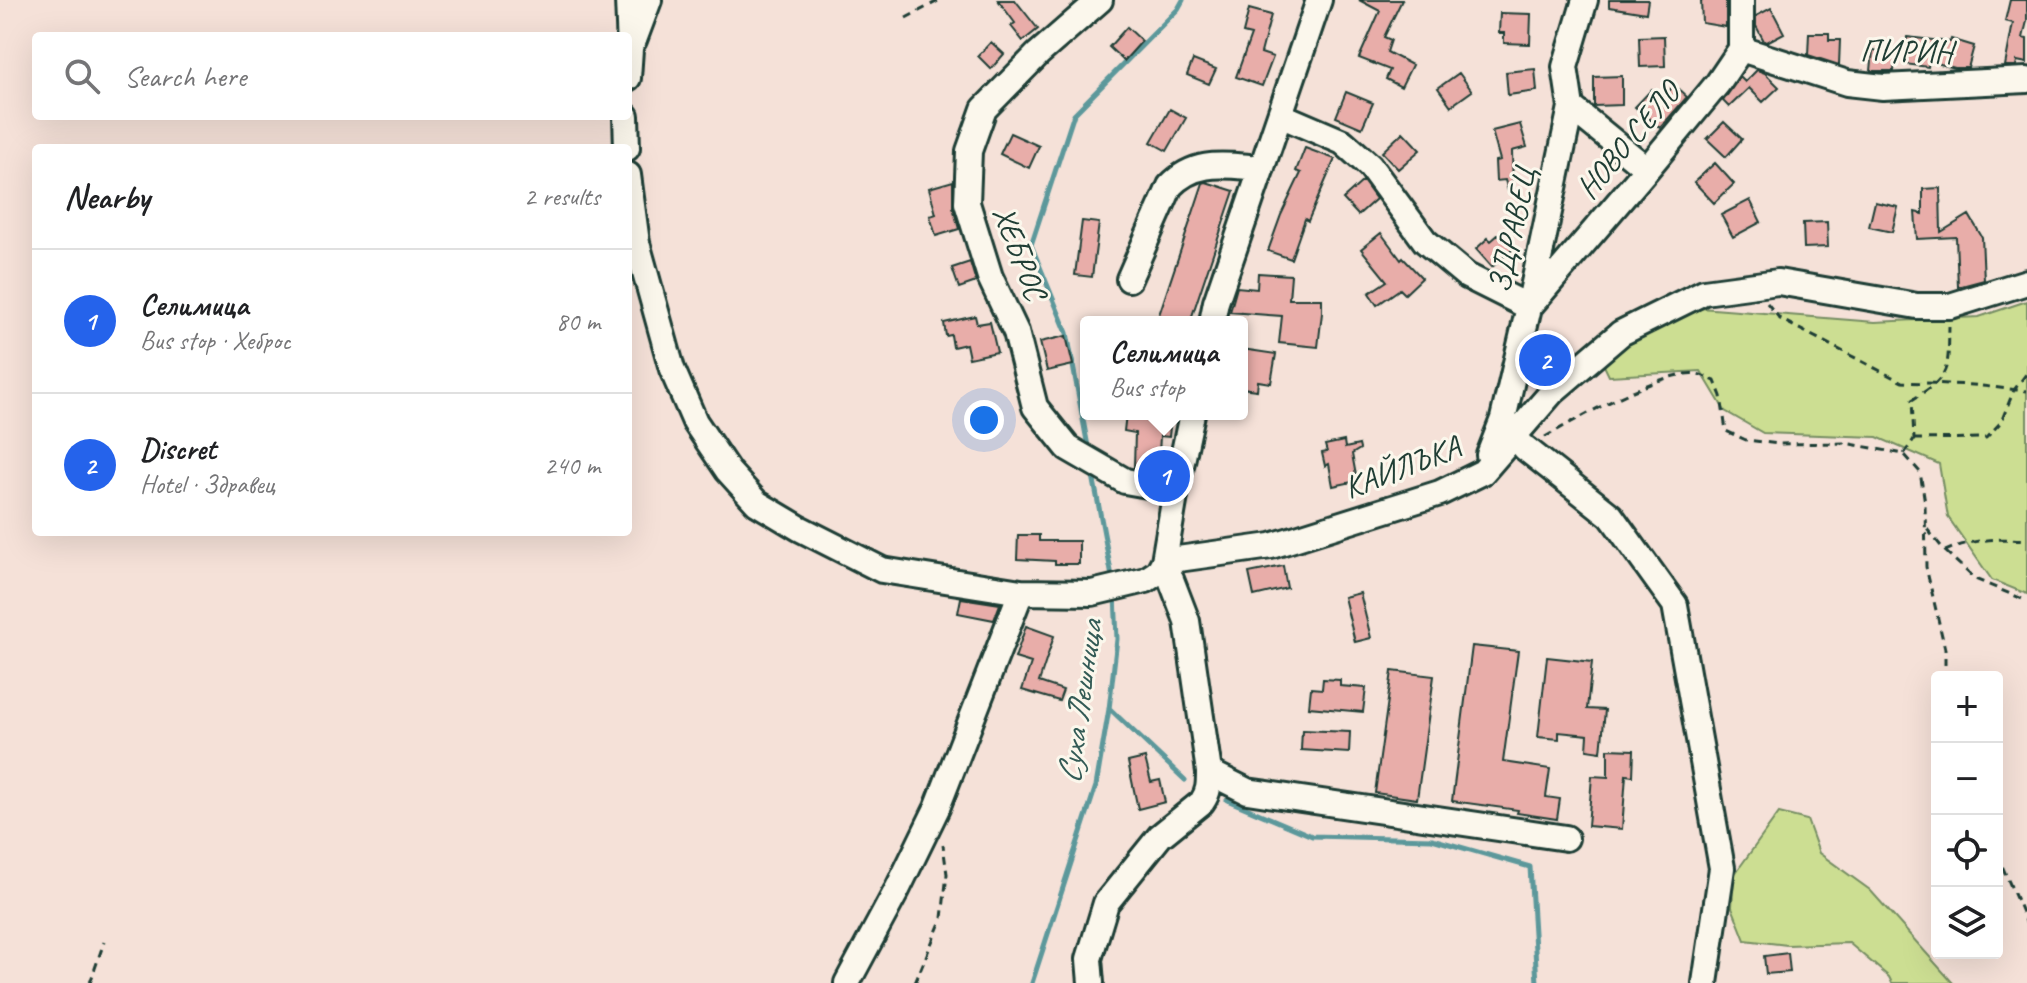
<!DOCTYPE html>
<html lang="en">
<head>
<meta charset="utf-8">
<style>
  :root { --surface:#fff; --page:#f2f2f2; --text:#202124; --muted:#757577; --line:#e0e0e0; --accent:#2563eb }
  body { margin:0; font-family:Caveat,sans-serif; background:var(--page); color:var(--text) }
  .controls { position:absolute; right:24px; bottom:24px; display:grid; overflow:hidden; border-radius:8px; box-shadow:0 8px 32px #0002 }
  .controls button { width:72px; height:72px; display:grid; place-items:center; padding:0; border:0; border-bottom:2px solid var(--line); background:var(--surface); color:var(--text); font:40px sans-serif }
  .you { position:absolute; left:984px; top:420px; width:28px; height:28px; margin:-20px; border:6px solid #fff; border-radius:50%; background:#1a73e8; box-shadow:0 0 0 12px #1a73e833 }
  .badge { display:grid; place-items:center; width:52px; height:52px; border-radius:50%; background:var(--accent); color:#fff; font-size:26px; font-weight:700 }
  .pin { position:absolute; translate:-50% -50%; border:4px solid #fff; box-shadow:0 2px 8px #0006 }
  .popup { position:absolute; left:1080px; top:316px; width:168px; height:104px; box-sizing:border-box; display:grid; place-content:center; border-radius:8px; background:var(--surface); filter:drop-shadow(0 2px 6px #0005); font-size:26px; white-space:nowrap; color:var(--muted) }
  .popup b { font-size:30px; color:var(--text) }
  .popup::after { content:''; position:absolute; left:50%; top:100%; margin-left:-16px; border:16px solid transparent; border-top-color:var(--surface) }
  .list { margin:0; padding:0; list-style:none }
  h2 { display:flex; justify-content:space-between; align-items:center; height:104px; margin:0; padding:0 32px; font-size:34px }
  h2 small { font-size:26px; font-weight:400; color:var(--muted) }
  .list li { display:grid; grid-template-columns:52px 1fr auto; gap:24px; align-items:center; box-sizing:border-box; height:144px; padding:0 32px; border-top:2px solid var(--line) }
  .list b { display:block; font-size:30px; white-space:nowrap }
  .list p { margin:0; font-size:26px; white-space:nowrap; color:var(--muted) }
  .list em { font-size:26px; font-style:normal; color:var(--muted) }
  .icon { flex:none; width:44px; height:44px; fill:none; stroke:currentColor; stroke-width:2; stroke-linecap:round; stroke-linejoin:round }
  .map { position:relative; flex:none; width:2027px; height:983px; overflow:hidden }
  .search { position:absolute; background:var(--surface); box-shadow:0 8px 32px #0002; left:32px; top:32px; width:600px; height:88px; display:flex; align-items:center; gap:20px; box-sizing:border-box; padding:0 28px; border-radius:8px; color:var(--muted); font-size:30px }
  .panel { position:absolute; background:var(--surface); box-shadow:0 8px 32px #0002; left:32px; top:144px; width:600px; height:392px; border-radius:8px }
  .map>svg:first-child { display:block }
  .green { fill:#ccde92; stroke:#768e63; stroke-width:2 }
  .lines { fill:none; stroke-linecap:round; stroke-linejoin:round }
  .stream { stroke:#5c989b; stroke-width:5 }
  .building { fill:#e8ada9; stroke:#1f3d34; stroke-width:2 }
  .minor-casing { stroke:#1f3d34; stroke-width:30 }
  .path { stroke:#1f3d34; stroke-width:3; stroke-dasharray:8 6; stroke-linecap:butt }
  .minor { stroke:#fbf7ec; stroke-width:24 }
  .labels { text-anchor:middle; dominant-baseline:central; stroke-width:6; stroke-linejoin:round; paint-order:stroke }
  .street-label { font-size:32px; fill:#1f3d34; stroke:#fbf7ec }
  .water-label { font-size:34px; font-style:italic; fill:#335b56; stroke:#fbf7ec }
</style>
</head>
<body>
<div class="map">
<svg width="2027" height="983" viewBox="0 0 2027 983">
  <rect width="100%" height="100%" fill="#f5e1d8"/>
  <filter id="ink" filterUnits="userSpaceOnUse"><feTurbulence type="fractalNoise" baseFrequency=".0125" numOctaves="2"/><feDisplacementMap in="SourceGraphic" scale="16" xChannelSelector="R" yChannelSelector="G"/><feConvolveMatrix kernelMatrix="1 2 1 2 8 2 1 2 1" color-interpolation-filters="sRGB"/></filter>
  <g filter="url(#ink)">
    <path class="green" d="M 2027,301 L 2027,594 L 1992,580 L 1948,517 L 1939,464 L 1877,437 L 1763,433 L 1725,411 L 1701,371 L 1609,376 L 1598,353 L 1675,306 L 1875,322 L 1979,317 Z
      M 1779,813 L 1807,820 L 1819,853 L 1870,890 L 1953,983 L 1892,983 L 1889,977 L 1849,943 L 1787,945 L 1745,940 L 1732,907 L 1734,875 Z"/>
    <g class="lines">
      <path class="stream" d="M 1089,452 L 1067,333 L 1031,245 L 1074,114 L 1178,9 L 1183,0
        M 1092,470 L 1113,582
        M 1110,709 L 1185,780
        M 1227,800 L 1312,836 L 1432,839 L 1530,867 L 1537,983
        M 1032,983 L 1096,786 L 1109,709 L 1117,639 L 1115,596"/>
    </g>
    <path class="building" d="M 998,0 L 1015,0 L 1038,29 L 1023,41 L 1011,26 L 1015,23 Z
      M 1359,0 L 1402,0 L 1384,37 L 1391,40 L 1387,52 L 1412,65 L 1401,87 L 1386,79 L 1390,70 L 1359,58 L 1380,11 Z
      M 1609,0 L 1648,0 L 1646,13 L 1609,7 Z
      M 1701,0 L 1726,0 L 1726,27 L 1702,23 Z
      M 2010,0 L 2027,0 L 2027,21 L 2023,38 L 2027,39 L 2027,63 L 2017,61 L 2016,66 L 2005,66 L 2013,23 L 2005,21 Z
      M 1771,8 L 1784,33 L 1767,42 L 1764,41 L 1756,26 L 1756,16 Z
      M 1249,9 L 1271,15 L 1261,53 L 1273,57 L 1262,86 L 1236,77 L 1251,35 L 1243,33 Z
      M 1500,13 L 1531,14 L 1530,44 L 1504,43 L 1504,33 L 1499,33 Z
      M 1127,27 L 1142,41 L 1124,61 L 1109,47 Z
      M 1809,33 L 1829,33 L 1829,40 L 1840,40 L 1839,65 L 1808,55 Z
      M 1664,36 L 1665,66 L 1640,67 L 1639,37 Z
      M 1907,37 L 1950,42 L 1951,39 L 1974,46 L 1968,68 L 1955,68 L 1929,61 L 1928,67 L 1904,64 Z
      M 991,42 L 1004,54 L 991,69 L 978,56 Z
      M 1873,50 L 1896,53 L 1894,71 L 1871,71 Z
      M 1193,60 L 1216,69 L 1209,84 L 1187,75 Z
      M 1535,69 L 1537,91 L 1508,95 L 1506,72 Z
      M 1757,70 L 1765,73 L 1779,87 L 1763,102 L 1749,88 L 1729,107 L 1723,101 L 1740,77 L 1745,82 Z
      M 1459,73 L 1472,91 L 1451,106 L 1438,88 Z
      M 1622,76 L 1622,105 L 1594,106 L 1594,77 Z
      M 1674,85 L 1687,97 L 1660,128 L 1635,107 L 1652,89 L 1663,98 Z
      M 1346,92 L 1373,103 L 1362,128 L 1336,117 Z
      M 1170,109 L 1186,118 L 1167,151 L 1151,142 Z
      M 1724,122 L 1742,139 L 1726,157 L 1707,139 Z
      M 1520,124 L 1527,147 L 1512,151 L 1513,191 L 1508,191 L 1505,180 L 1496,181 L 1495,161 L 1500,160 L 1492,131 Z
      M 1403,132 L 1420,150 L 1398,169 L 1382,152 Z
      M 1010,133 L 1039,146 L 1029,168 L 1000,154 Z
      M 1305,148 L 1335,159 L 1308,221 L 1305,219 L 1291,259 L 1268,251 L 1281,215 L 1301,173 L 1296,171 Z
      M 1715,163 L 1734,184 L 1714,203 L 1694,182 Z
      M 953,181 L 953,207 L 959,229 L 936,236 L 930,216 L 936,214 L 929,188 Z
      M 1363,181 L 1376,199 L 1358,215 L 1343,199 Z
      M 1206,182 L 1234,191 L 1190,322 L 1169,322 L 1158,318 L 1203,183 Z
      M 1940,188 L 1941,232 L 1969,215 L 1982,237 L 1984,280 L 1958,287 L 1956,237 L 1917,239 L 1915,212 L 1923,214 L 1923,189 Z
      M 1750,200 L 1761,222 L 1733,237 L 1721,215 Z
      M 1875,202 L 1898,207 L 1892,232 L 1869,227 Z
      M 1082,221 L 1099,223 L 1092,277 L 1075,275 Z
      M 1827,222 L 1828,247 L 1804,248 L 1803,223 Z
      M 1381,233 L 1401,260 L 1403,258 L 1422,278 L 1405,294 L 1400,289 L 1377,305 L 1369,293 L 1387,281 L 1361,249 Z
      M 1499,234 L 1513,249 L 1492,267 L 1476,249 L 1488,238 L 1491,241 Z
      M 970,262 L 976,282 L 959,288 L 952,268 Z
      M 1258,273 L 1291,275 L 1289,299 L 1322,299 L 1322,313 L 1318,347 L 1279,343 L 1282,316 L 1230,312 L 1237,287 L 1257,289 Z
      M 975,316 L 977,324 L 990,322 L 997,352 L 969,358 L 966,344 L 953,347 L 951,335 L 946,336 L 944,323 Z
      M 1066,336 L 1073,365 L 1047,371 L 1040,342 Z
      M 1242,349 L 1276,354 L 1271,383 L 1258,381 L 1257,390 L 1242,388 Z
      M 1126,414 L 1171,417 L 1169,437 L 1160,436 L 1158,471 L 1134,467 L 1135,433 L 1124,431 Z
      M 1344,441 L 1345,448 L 1359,445 L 1360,449 L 1352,454 L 1357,481 L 1333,486 L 1329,464 L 1325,466 L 1322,453 L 1327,452 L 1325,445 Z
      M 1018,535 L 1039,535 L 1039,541 L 1079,541 L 1079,564 L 1055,564 L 1055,561 L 1017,559 Z
      M 1283,566 L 1287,588 L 1254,596 L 1249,573 Z
      M 1360,593 L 1371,638 L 1355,642 L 1344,597 Z
      M 961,598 L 1000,604 L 994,620 L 958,613 Z
      M 1026,626 L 1054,636 L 1039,682 L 1063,690 L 1059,701 L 1022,690 L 1031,663 L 1015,658 Z
      M 1472,646 L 1518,651 L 1503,762 L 1550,769 L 1546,797 L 1560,799 L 1557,819 L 1517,813 L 1518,810 L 1452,801 Z
      M 1547,657 L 1592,662 L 1587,709 L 1605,710 L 1601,752 L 1587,750 L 1588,735 L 1559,732 L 1559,739 L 1538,737 Z
      M 1392,671 L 1434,676 L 1417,799 L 1375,793 Z
      M 1323,679 L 1340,680 L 1340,686 L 1366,688 L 1363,712 L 1309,707 L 1311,688 L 1322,689 Z
      M 1302,730 L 1350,732 L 1349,753 L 1301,750 Z
      M 1608,749 L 1634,750 L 1633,776 L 1626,775 L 1622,829 L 1588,826 L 1592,776 L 1608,777 Z
      M 1145,758 L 1151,782 L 1160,780 L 1165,802 L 1138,809 L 1128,762 Z
      M 1788,953 L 1790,972 L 1766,974 L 1764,956 Z"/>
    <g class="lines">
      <g class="minor-casing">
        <path id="minor" d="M 628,0 L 630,49 L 628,78
          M 1100,0 L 1038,54 L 984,109 L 969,151 L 967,203 L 990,277 L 1016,332 L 1035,407 L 1068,448 L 1125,481 L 1176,490
          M 634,40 L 649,0
          M 1741,49 L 1847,83 L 1883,87 L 2027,80
          M 1571,107 L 1647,169
          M 1280,115 L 1343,142 L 1370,166 L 1425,241 L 1467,276 L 1529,307 L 1647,169 L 1718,83 L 1741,49 L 1741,0
          M 626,116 L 627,148
          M 628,175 L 637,243 L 672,369 L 695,422 L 728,471 L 757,503 L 799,528 L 882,570 L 1021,592 L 1092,593 L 1146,580 L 1158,572 L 1164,561 L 1176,490 L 1192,414
          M 1129,279 L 1170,186 C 1197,158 1227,166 1262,168
          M 1212,322 L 1216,302 L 1319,0
          M 1525,448 L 1611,516 L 1675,605 L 1722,868 L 1705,983
          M 1489,455 L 1503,419 L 1529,307 L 1571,107 L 1565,67 L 1585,0
          M 1164,561 L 1271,546 L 1440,493 L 1483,472 L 1553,391 L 1621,333 L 1704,292 L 1778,282 L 1917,306 L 1950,306 L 2027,282
          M 1209,772 L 1247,791 L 1566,838
          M 847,983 L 897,890 L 937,808 L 1021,592
          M 1091,983 L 1089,959 L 1106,903 L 1160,836 L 1202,802 C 1209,792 1209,784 1209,772 L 1187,621 L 1164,561"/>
      </g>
      <path class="path" d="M 906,18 L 940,0
        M 1767,303 L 1780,319 L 1902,382 L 1973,385 L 2027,391
        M 1545,437 C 1575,420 1665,368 1697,374 C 1703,375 1709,379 1715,381 L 1721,396 L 1726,431 L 1746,440 L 1779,444 L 1845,443 L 1904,454 L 1920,472 L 1925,503 L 1926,567 L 1945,649 L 1945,677
        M 1914,439 L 1986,438 L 2001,422 L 2014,390 L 2027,373
        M 1904,454 L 1914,439 L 1912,400 C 1951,375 1948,371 1949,326
        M 1927,529 L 1945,551 C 1972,539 1998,538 2027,540
        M 1945,551 L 1975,579 L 2027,601
        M 1997,854 L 2027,924
        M 90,983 L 104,942
        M 915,983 L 942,918 L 947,874 L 943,845"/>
      <use href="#minor" class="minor"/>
    </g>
  </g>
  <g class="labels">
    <g class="street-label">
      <text transform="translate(1906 51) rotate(1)">ПИРИН</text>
      <text transform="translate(1628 140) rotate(-50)">НОВО СЕЛО</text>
      <text transform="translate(1512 230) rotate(-78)">ЗДРАВЕЦ</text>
      <text transform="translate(1020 253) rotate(69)">ХЕБРОС</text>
      <text transform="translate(1402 467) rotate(-21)">КАЙЛЪКА</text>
    </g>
    <g class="water-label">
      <text transform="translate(1079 702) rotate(-82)">Суха Лешница</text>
    </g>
  </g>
</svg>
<div class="controls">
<button>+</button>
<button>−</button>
<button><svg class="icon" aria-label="locate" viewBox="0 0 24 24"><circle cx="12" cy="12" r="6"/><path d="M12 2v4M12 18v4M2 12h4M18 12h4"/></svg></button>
<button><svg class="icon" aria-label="layers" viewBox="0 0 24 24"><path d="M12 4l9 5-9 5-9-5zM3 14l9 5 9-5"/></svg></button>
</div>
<div class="you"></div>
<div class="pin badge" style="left:1164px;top:476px">1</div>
<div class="popup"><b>Селимица</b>Bus stop</div>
<div class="pin badge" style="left:1545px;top:360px">2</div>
<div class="search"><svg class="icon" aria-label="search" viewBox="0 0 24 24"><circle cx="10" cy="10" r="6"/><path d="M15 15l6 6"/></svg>Search here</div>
<section class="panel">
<h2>Nearby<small>2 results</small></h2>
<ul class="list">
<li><span class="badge">1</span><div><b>Селимица</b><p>Bus stop · Хеброс</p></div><em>80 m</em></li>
<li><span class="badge">2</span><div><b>Discret</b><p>Hotel · Здравец</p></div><em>240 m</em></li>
</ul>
</section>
</div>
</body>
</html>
